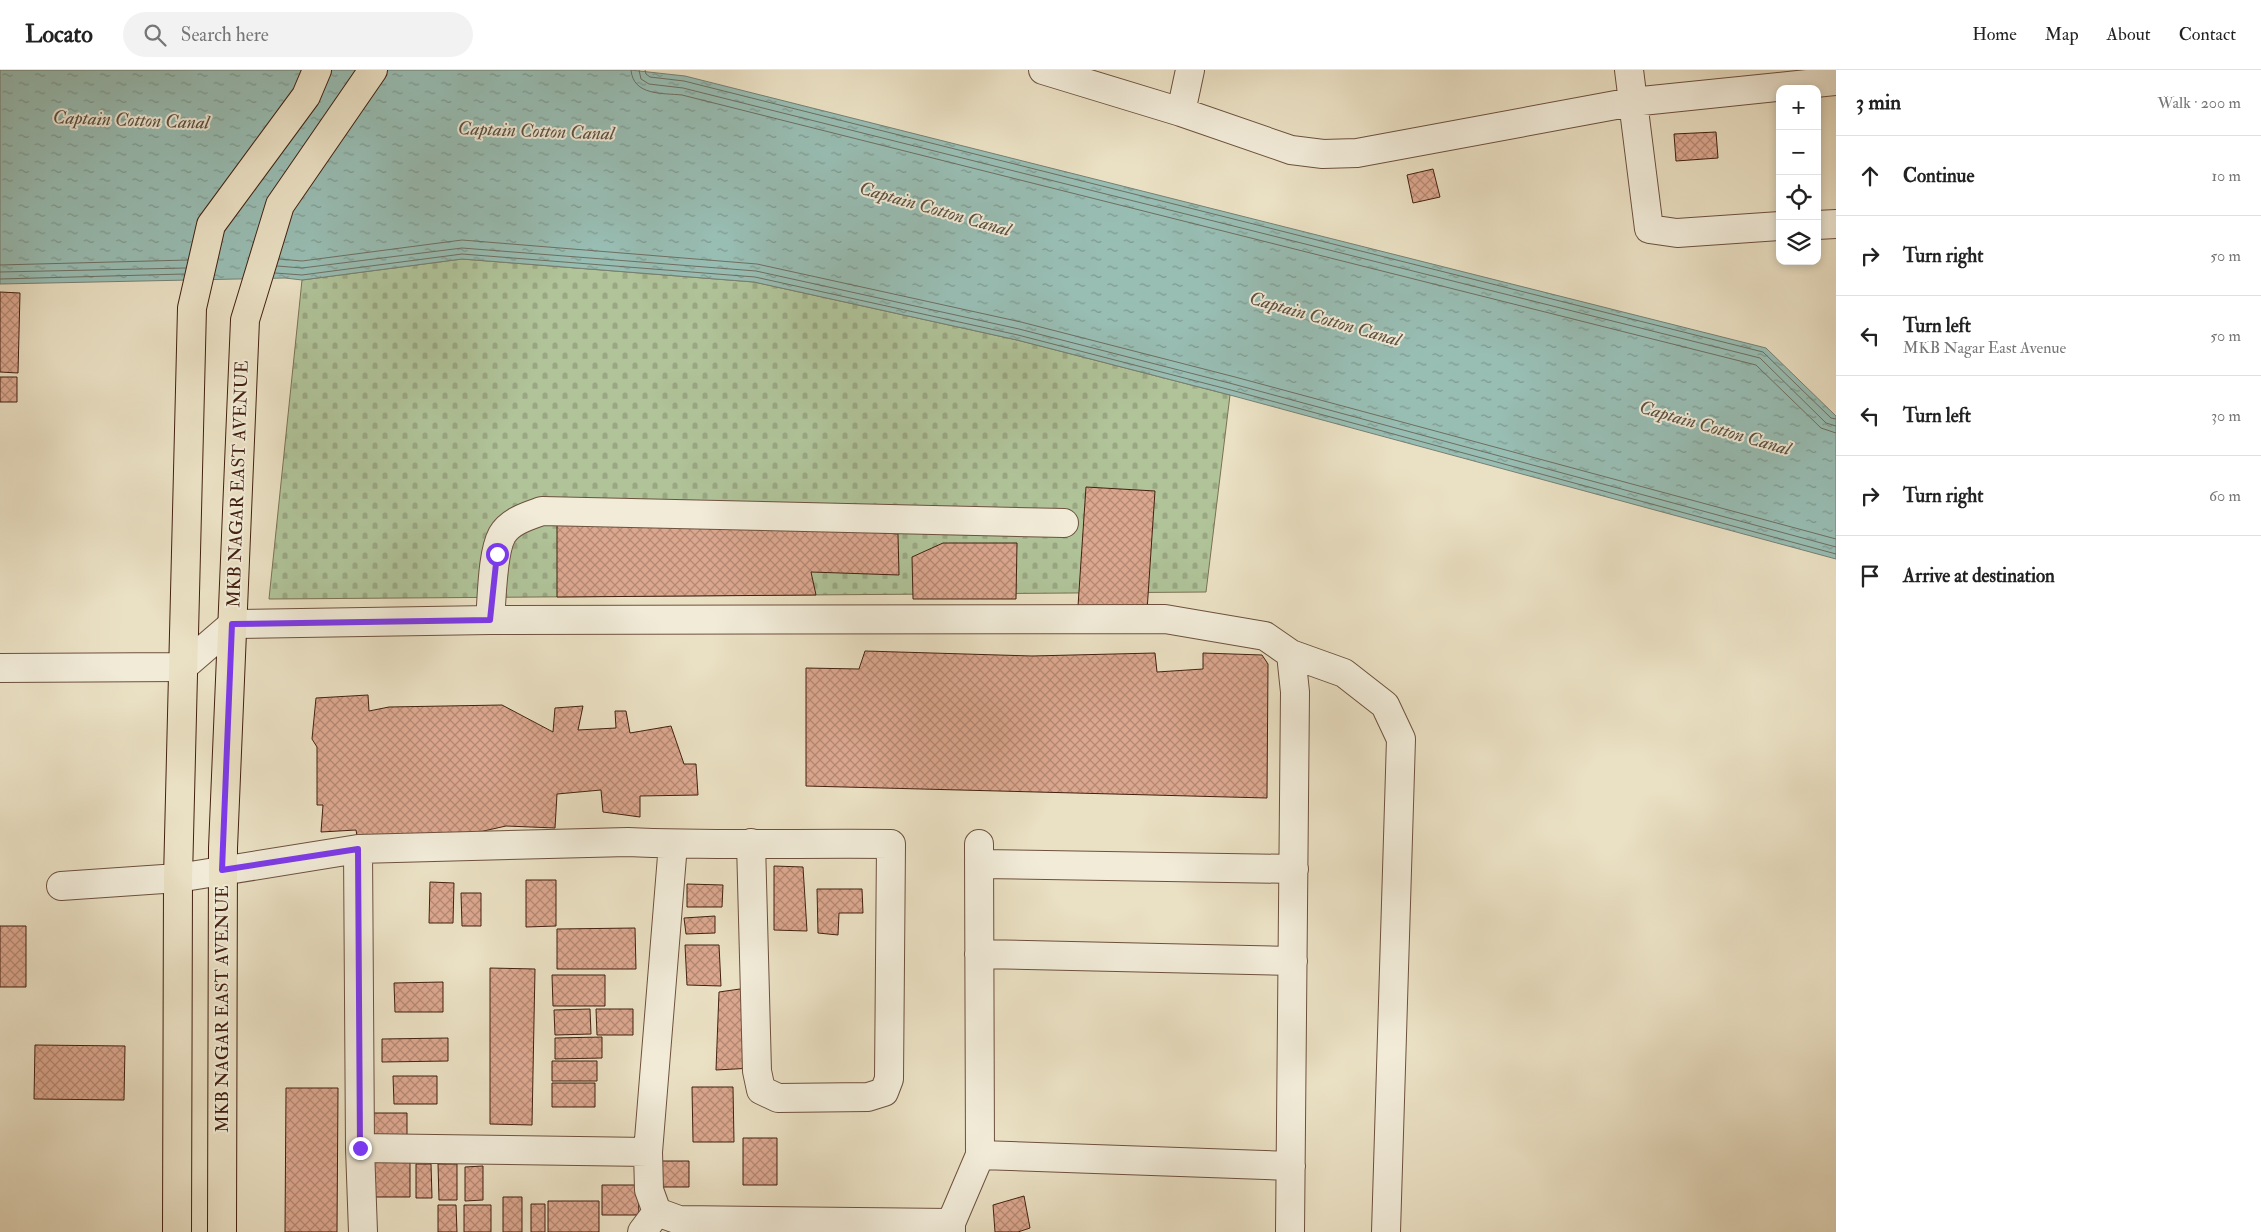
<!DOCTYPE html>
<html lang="en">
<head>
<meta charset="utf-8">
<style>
  :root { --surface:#fff; --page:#f2f2f2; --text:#222; --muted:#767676; --line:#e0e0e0 }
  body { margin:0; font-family:"IM FELL Double Pica",serif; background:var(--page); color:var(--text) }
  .controls { position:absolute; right:15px; top:15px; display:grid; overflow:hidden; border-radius:10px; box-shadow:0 2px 8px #0003 }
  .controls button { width:45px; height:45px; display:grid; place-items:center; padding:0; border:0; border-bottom:1px solid var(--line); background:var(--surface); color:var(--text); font:25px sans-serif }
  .stop { position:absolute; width:15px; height:15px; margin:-11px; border:4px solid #7c3aed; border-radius:50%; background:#fff }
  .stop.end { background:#7c3aed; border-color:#fff; box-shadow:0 1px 5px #0008 }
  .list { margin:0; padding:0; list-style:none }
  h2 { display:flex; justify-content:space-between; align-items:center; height:65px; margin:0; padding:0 20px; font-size:21px }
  h2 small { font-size:16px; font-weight:400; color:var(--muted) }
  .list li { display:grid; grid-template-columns:32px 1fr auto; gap:15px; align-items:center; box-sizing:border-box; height:80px; padding:0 20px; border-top:1px solid var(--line) }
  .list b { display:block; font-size:19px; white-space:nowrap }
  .list p { margin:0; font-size:16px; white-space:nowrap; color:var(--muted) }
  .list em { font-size:16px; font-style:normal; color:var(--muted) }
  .icon { flex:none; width:28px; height:28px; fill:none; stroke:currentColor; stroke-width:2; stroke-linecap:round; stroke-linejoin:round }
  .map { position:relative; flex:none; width:1836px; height:1162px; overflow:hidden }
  header { display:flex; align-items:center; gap:30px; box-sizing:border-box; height:70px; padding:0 25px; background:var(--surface); border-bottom:1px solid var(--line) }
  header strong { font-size:24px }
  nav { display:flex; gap:28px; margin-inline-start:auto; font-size:18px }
  .search { width:350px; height:45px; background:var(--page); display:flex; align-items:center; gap:12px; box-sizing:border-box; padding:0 18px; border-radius:28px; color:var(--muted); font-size:19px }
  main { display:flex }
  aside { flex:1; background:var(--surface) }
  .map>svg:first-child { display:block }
  .cemetery { fill:url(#cemetery-stones); stroke:#7a7254 }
  .water { fill:url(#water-ripples); stroke:#767f72 }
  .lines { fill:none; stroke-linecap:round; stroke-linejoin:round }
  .shore { stroke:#6e6f62; stroke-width:1 }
  .building { fill:url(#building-cross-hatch); stroke:#432110 }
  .minor-casing { stroke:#6d513d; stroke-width:30 }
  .major-casing { stroke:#432110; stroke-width:30 }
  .minor { stroke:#f1ebd8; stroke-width:28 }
  .major { stroke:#eae0c3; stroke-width:28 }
  .route { stroke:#7c3aed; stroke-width:6 }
  .labels { text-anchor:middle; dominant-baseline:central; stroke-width:4; stroke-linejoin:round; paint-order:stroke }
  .street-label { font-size:18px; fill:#432110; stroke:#f1ebd8 }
  .water-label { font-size:19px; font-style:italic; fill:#5c5041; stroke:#f1ebd8 }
</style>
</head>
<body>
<header>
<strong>Locato</strong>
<div class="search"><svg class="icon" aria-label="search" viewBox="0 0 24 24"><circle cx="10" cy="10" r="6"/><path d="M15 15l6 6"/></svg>Search here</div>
<nav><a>Home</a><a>Map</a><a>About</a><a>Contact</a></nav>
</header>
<main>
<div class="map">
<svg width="1836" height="1162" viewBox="0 0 1836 1162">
  <defs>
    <pattern id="cemetery-stones" width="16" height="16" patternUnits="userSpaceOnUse" patternTransform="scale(1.25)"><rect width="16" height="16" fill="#b0c399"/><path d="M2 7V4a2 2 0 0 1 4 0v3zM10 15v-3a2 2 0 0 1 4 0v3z" fill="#99a783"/></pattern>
    <pattern id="water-ripples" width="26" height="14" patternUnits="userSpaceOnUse" patternTransform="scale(1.25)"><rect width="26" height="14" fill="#98bdb3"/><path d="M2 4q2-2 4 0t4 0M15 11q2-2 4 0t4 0" fill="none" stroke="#7e9990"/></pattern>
    <pattern id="building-cross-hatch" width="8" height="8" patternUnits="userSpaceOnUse" patternTransform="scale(1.25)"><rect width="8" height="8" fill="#dca78f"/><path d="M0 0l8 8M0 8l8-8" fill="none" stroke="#b48873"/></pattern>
  </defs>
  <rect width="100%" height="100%" fill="#eae0c3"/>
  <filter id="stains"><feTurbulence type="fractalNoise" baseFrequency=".004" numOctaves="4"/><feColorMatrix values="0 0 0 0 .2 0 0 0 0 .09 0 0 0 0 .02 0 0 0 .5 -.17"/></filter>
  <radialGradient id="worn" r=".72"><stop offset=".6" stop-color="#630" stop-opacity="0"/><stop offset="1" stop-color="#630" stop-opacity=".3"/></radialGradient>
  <path class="cemetery" d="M 462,189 L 754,212 L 1017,270 L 1230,325 L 1206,522 L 269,529 L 302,210 Z"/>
  <path class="water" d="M 0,0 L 630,0 L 685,6 L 1766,278 L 1836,346 L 1836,489 L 1230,325 L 1017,270 L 754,212 L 462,189 L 302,210 L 285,208 L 0,214 Z"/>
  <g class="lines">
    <path class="shore" d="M 631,0 C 633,26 663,23 682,25 L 1756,295 L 1821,358 L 1836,363
      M 639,0 L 641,9 L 649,14 L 683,18 L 1760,288 L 1826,353 L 1836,356
      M 645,0 L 646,4 L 650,7 L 684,11 L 1763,282 L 1831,348 L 1836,349
      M 279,189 L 302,191 L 462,170 L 757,194 L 1021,252 L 1235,307 L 1836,469
      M 0,195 L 188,190
      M 277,196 L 302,198 L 462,178 L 756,201 L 1019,259 L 1233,314 L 1836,477
      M 0,202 L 186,198
      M 275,203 L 302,205 L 462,184 L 755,207 L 1018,265 L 1231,320 L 1836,484
      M 0,209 L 184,204"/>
  </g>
  <path class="building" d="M 1716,62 L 1718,88 L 1676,91 L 1674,64 Z
    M 1433,99 L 1440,127 L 1413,133 L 1407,105 Z
    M 0,222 L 20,223 L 18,303 L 0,302 Z
    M 0,307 L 17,307 L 17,332 L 0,332 Z
    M 1086,417 L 1155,421 L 1147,541 L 1078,536 Z
    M 557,452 L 806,457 L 898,464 L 899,505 L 811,502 L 816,525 L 557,527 Z
    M 943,473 L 1017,473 L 1016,529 L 913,529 L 912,487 Z
    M 865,581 L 1032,586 L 1155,583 L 1157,602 L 1203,599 L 1203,583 L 1262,585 L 1268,594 L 1267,728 L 806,716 L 806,598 L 859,599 Z
    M 368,625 L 369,641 L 389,637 L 502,635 L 553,662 L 555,638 L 583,636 L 578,660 L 616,658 L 615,641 L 626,641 L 630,663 L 671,656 L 684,694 L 696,694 L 698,725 L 640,726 L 640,747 L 603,742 L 601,720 L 557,724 L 555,758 L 506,756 L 452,768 L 358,772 L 356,760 L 321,762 L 323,735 L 317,735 L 317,677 L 312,669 L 316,628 Z
    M 774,796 L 803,797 L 807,861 L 774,860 Z
    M 526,810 L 556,810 L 556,856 L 526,857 Z
    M 430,812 L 454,813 L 453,853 L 429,853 Z
    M 687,814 L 723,815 L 722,837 L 687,837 Z
    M 817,819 L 862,819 L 863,843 L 839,843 L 838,865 L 818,863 Z
    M 461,823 L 481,823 L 481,856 L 462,856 Z
    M 715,846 L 715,863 L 686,864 L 684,848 Z
    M 0,856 L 26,856 L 26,917 L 0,917 Z
    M 635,858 L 636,899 L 557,899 L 557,859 Z
    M 685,875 L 719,875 L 721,916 L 687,915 Z
    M 490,898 L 535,899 L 532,1055 L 490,1054 Z
    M 552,905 L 605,905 L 605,936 L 553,936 Z
    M 443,912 L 443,942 L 395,942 L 394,913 Z
    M 754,917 L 753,998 L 716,1000 L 719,922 Z
    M 590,939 L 591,964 L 555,965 L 554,940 Z
    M 596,939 L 633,939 L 633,965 L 597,965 Z
    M 602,967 L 602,988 L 555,989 L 555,968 Z
    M 448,968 L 448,991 L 382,992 L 382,969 Z
    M 35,975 L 125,976 L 124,1030 L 34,1029 Z
    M 552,991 L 597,991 L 597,1011 L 552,1011 Z
    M 393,1006 L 437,1006 L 437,1034 L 394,1034 Z
    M 552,1013 L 595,1013 L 595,1037 L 552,1037 Z
    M 692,1017 L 733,1017 L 734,1072 L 693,1072 Z
    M 286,1018 L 338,1018 L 337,1162 L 285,1162 Z
    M 372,1043 L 407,1043 L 407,1072 L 372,1073 Z
    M 743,1068 L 777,1068 L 777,1115 L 743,1115 Z
    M 370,1091 L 410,1091 L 410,1127 L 371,1127 Z
    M 653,1091 L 689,1091 L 689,1117 L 653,1117 Z
    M 416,1094 L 431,1094 L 432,1128 L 416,1128 Z
    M 438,1094 L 457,1094 L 457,1130 L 439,1130 Z
    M 483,1096 L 483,1130 L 465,1131 L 465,1097 Z
    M 602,1115 L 638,1115 L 639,1145 L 602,1145 Z
    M 1024,1126 L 1030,1158 L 1018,1162 L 995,1162 L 993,1135 Z
    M 503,1127 L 522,1127 L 522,1162 L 503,1162 Z
    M 548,1131 L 599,1131 L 599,1162 L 548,1162 Z
    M 531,1134 L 545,1134 L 545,1162 L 531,1162 Z
    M 438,1135 L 456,1135 L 457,1162 L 438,1162 Z
    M 464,1135 L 491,1135 L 491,1162 L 464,1162 Z"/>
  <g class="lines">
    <g class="minor-casing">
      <path id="minor" d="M 1043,0 L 1181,42 L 1291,80 L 1323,84 L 1357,83 L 1632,32 L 1836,11
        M 1629,0 L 1649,159 L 1677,163 L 1780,156
        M 1181,42 L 1190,0
        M 1817,155 L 1836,154
        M 490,550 C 492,529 492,483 502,465 C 510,451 528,446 542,441 L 1064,453
        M 0,598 L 183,597 L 233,554 L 490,550 L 1165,549 L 1265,566 L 1291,584 L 1344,603 L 1385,635 L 1401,669 L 1386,1162
        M 673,774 L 648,1082 L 649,1120 L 657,1142 L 679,1150 L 951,1153
        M 358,779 L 360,1078 L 363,1162
        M 979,794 L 1294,799
        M 61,816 L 178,808 L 358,779 L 628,772 C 715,776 803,773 891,774 L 889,1009 L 884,1022 L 868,1027 L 778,1028 L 761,1020 L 757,1001 L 751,773
        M 979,884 L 1293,891
        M 360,1078 L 648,1082
        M 980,1085 L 1291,1096
        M 642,1162 L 657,1142
        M 951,1162 L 951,1153 L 980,1085 L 979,774
        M 1290,1162 L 1295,622 L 1291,584"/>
    </g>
    <g class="major-casing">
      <path id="major" d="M 177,1162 L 178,808 L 192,238 L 211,155 L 306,26 L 317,0
        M 222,1162 L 223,778 L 245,250 L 280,135 L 373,0"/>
    </g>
    <use href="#minor" class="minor"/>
    <use href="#major" class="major"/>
  </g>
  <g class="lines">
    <path class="route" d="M 360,1078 L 358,779 L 222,800 L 232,554 L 490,550 L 497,484"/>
  </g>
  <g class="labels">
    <g class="street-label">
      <text transform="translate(238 414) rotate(-88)">MKB NAGAR EAST AVENUE</text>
      <text transform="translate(222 939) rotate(-90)">MKB NAGAR EAST AVENUE</text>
    </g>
    <g class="water-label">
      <text transform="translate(131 50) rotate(2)">Captain Cotton Canal</text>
      <text transform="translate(536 61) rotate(2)">Captain Cotton Canal</text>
      <text transform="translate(935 139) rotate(16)">Captain Cotton Canal</text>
      <text transform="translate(1325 249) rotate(16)">Captain Cotton Canal</text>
      <text transform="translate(1715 358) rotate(16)">Captain Cotton Canal</text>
    </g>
  </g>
  <rect width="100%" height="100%" filter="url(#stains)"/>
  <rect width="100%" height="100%" fill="url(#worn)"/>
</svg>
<div class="controls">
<button>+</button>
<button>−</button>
<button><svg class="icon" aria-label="locate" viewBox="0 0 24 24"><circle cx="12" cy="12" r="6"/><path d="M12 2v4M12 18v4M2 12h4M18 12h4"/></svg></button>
<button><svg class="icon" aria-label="layers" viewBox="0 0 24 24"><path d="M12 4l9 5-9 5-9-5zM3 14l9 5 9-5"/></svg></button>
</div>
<div class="stop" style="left:497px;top:484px"></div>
<div class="stop end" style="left:360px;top:1078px"></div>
</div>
<aside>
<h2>3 min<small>Walk · 200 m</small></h2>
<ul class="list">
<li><svg class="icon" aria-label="ahead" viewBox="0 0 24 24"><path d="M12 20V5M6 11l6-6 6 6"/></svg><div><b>Continue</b></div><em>10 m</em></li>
<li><svg class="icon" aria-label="right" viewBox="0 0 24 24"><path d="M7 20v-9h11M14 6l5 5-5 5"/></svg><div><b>Turn right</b></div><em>50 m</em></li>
<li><svg class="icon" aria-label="left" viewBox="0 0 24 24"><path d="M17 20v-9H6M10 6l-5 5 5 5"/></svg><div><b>Turn left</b><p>MKB Nagar East Avenue</p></div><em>50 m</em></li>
<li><svg class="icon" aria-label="left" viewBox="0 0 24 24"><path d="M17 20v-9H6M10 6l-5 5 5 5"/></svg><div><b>Turn left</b></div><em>30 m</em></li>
<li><svg class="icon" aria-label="right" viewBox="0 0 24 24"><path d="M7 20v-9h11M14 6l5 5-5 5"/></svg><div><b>Turn right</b></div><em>60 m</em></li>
<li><svg class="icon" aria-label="arrive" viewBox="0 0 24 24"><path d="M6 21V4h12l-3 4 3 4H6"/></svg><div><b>Arrive at destination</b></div></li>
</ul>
</aside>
</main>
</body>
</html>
